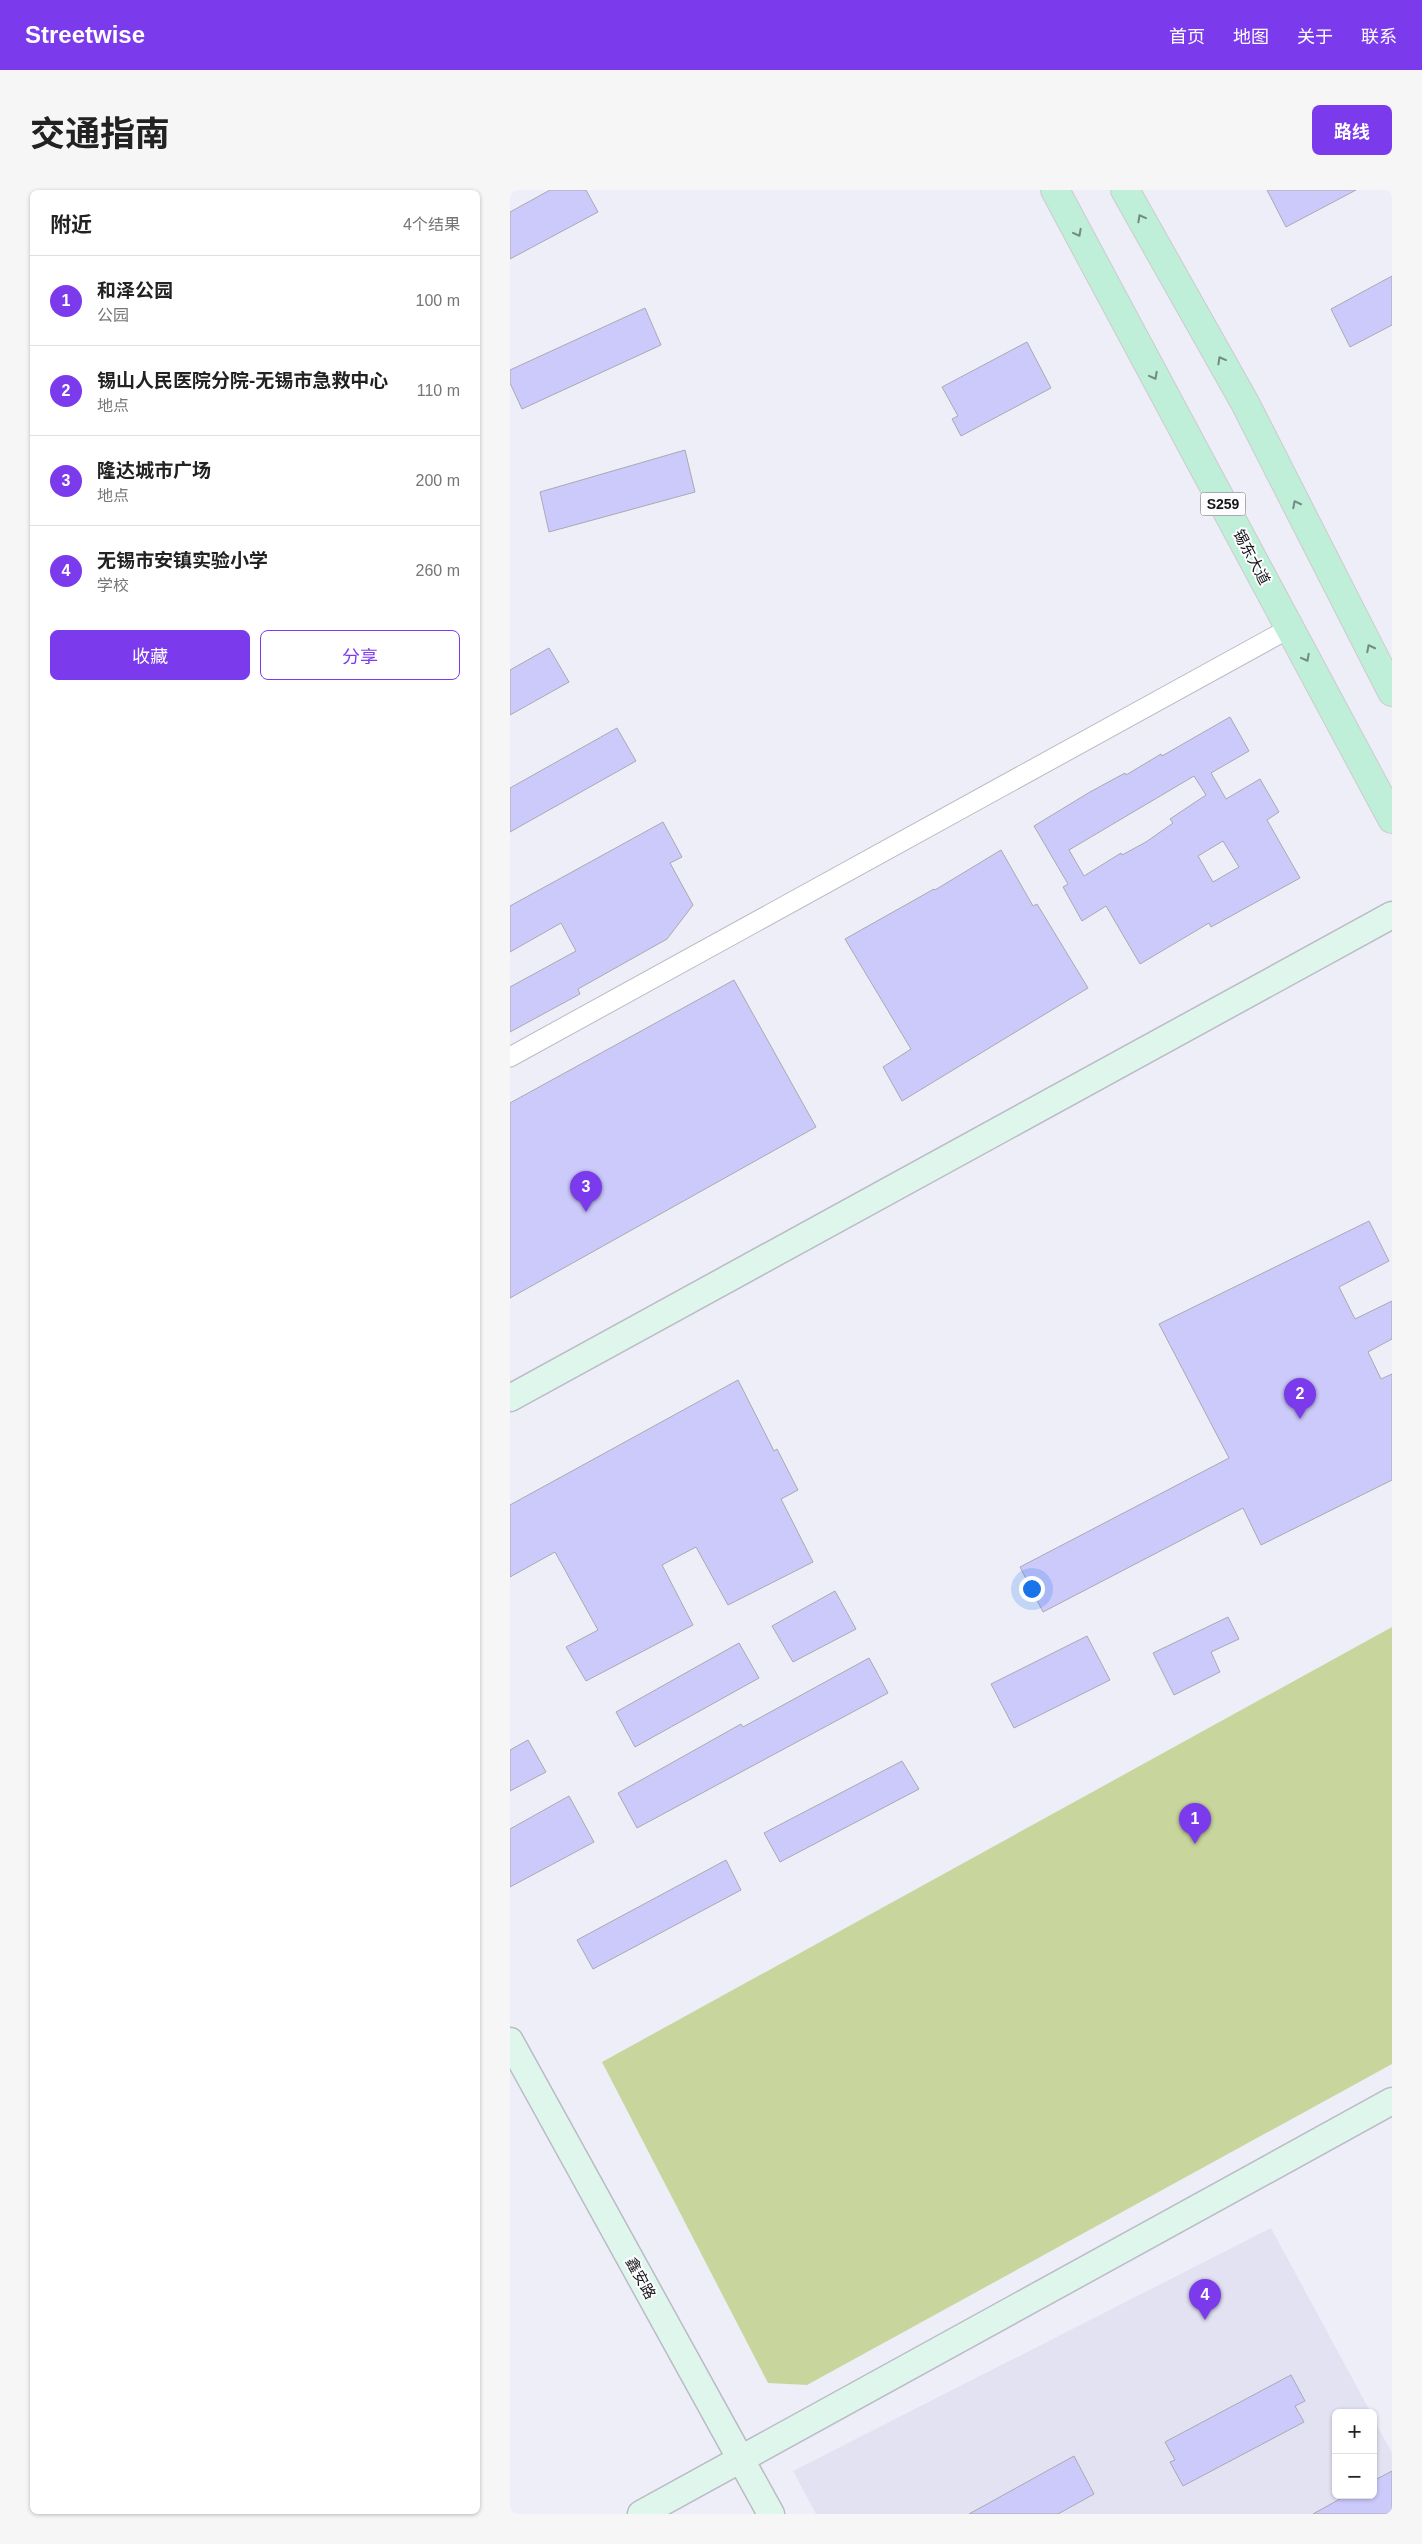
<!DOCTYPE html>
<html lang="zh">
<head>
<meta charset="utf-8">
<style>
  :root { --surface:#fff; --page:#f6f6f6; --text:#222; --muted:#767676; --line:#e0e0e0; --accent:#7c3aed }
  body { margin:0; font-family:Arial,"Noto Sans SC",sans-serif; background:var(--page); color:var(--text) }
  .controls { position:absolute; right:15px; bottom:15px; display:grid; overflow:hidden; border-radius:8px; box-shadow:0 1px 4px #0004 }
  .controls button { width:45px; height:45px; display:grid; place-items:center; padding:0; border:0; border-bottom:1px solid var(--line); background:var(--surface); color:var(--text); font:25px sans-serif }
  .you { position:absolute; left:521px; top:1398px; width:18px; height:18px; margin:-12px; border:4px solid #fff; border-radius:50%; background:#1a73e8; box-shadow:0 0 0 8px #1a73e833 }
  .badge { display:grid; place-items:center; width:32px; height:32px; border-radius:50%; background:var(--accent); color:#fff; font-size:16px; font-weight:700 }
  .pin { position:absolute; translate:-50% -41px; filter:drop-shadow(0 1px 2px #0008) }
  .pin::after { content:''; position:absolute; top:26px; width:18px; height:15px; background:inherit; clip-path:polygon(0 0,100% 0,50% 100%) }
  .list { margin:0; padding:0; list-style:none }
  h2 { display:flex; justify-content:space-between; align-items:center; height:65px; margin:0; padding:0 20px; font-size:21px }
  h2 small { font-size:16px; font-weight:400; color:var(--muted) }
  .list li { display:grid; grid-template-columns:32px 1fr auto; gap:15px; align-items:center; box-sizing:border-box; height:90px; padding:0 20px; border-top:1px solid var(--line) }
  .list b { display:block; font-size:19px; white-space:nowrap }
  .list p { margin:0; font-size:16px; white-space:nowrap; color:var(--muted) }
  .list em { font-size:16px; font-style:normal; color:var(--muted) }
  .actions { display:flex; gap:10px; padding:15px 20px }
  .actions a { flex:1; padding:11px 0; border:1px solid var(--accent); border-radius:8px; text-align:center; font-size:18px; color:var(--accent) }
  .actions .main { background:var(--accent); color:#fff }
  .map { position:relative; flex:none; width:882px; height:2324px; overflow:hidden; border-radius:8px }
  header { display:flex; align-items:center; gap:30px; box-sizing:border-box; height:70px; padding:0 25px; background:var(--accent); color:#fff }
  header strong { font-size:24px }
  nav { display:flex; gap:28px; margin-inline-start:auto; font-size:18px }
  .intro { display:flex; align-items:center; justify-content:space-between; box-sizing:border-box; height:120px; padding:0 30px }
  h1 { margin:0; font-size:35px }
  .button { padding:12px 22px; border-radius:8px; background:var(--accent); color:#fff; font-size:18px; font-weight:700 }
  main { display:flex; gap:30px; padding:0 30px }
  aside { flex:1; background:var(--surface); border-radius:8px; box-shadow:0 1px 4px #0004 }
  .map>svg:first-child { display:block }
  .built { fill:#e2e2f3 }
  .green { fill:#c8d69d }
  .building { fill:#cccafb; stroke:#a9a9b2; fill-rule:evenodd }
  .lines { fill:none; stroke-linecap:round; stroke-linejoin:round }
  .street-casing { stroke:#bbbbc5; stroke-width:21 }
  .secondary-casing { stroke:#bbbbc5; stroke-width:29 }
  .primary-casing { stroke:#ccc; stroke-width:30 }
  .street { stroke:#fff; stroke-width:19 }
  .secondary { stroke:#dff6ec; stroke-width:26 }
  .primary { stroke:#bfeed9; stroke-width:28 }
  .oneway { stroke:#728c83 }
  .labels { text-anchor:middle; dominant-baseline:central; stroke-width:4; stroke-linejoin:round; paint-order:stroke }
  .shield { fill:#fcfcfe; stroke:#5a5a5e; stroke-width:1 }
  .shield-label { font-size:14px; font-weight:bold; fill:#151519 }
  .street-label { font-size:15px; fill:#151519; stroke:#fcfcfe }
</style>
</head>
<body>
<header>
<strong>Streetwise</strong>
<nav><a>首页</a><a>地图</a><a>关于</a><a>联系</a></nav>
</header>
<div class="intro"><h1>交通指南</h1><a class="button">路线</a></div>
<main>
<aside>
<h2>附近<small>4个结果</small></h2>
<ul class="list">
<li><span class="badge">1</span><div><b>和泽公园</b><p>公园</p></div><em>100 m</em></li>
<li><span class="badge">2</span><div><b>锡山人民医院分院-无锡市急救中心</b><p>地点</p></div><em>110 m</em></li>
<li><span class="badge">3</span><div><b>隆达城市广场</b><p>地点</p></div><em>200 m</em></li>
<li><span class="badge">4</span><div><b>无锡市安镇实验小学</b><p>学校</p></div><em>260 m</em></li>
</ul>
<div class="actions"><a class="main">收藏</a><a>分享</a></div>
</aside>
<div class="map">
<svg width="882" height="2324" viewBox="0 0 882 2324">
  <rect width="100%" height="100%" fill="#eeeef8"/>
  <path class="built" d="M 761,2038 L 861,2223 L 826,2223 L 826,2305 L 863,2305 L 863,2228 L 882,2263 L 882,2324 L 306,2324 L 283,2281 Z"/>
  <path class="green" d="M 882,1437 L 882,1874 L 297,2195 L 258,2193 L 92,1872 Z"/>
  <path class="building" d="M 40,0 L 76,0 L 88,22 L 0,69 L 0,22 Z
    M 757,0 L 846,0 L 776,37 Z
    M 882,86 L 882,135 L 840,157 L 821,119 Z
    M 135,118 L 151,155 L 12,219 L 0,193 L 0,180 Z
    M 517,152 L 541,198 L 451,246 L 442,229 L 448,226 L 432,197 Z
    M 175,260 L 185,302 L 39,342 L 30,302 Z
    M 39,458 L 59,492 L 0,525 L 0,480 Z
    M 720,527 L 739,561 L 701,583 L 716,609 L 750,589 L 769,622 L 757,630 L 790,688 L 701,737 L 699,733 L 630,774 L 596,716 L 572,731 L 553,697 L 558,694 L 524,636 L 580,602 L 615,583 L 616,585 L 651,564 L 652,566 ZM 684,586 L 696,605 L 660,629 L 663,633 L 636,652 L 612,665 L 611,663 L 574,686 L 559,660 ZM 713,651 L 729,677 L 703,692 L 688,666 Z
    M 107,538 L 126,571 L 0,642 L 0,598 Z
    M 153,632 L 172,667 L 160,673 L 183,715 L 157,749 L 68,799 L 70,804 L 0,842 L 0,797 L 66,761 L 51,733 L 0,762 L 0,716 Z
    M 491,660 L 523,716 L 527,714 L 578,798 L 392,911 L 373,877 L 401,859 L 335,749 L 424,699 L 425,700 Z
    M 224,790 L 306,937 L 0,1108 L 0,913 Z
    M 859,1031 L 879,1071 L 829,1097 L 845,1129 L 882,1111 L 882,1149 L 858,1162 L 871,1189 L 882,1184 L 882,1290 L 751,1355 L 733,1318 L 533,1422 L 510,1377 L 719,1268 L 649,1134 Z
    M 228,1190 L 264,1261 L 267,1259 L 288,1300 L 271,1309 L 303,1372 L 218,1415 L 186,1357 L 152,1375 L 183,1435 L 76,1491 L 56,1457 L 88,1440 L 45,1362 L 0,1387 L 0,1315 Z
    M 325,1401 L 346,1439 L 283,1472 L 262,1436 Z
    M 718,1427 L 729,1449 L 701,1462 L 710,1482 L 664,1505 L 643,1463 Z
    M 577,1446 L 600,1490 L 504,1538 L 481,1494 Z
    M 229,1453 L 249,1488 L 125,1557 L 106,1522 Z
    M 359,1468 L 378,1503 L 127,1638 L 108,1603 L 231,1534 L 233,1537 Z
    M 18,1550 L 36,1582 L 0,1601 L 0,1560 Z
    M 392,1571 L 409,1599 L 270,1672 L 254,1643 Z
    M 59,1606 L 84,1652 L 0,1697 L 0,1639 Z
    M 216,1670 L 231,1700 L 83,1779 L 67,1750 Z
    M 781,2185 L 795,2211 L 785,2216 L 794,2232 L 673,2296 L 660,2272 L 665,2270 L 655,2252 Z
    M 564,2266 L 584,2304 L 548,2324 L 459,2324 Z
    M 882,2281 L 882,2324 L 803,2324 L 837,2305 L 863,2305 L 863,2291 Z"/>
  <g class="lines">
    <g class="street-casing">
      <path id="street" d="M 0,867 L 780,438"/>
    </g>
    <g class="secondary-casing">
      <path id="secondary" d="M 0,1208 L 882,725
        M 0,1851 L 261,2324
        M 131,2324 L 882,1911"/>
    </g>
    <g class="primary-casing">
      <path id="primary" d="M 545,0 L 882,629
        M 615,0 L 735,213 L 882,502"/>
    </g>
    <use href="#street" class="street"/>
    <use href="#secondary" class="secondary"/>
    <use href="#primary" class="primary"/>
  </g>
  <defs><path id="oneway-chevron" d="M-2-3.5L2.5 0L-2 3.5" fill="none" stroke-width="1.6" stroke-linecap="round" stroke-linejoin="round" transform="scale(1.25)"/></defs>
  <g class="oneway">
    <use href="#oneway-chevron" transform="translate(631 28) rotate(-119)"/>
    <use href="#oneway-chevron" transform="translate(568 43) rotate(62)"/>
    <use href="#oneway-chevron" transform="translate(711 170) rotate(-119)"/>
    <use href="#oneway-chevron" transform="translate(644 186) rotate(62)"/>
    <use href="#oneway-chevron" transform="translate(786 314) rotate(-117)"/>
    <use href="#oneway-chevron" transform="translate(860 458) rotate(-117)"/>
    <use href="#oneway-chevron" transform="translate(796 468) rotate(62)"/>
  </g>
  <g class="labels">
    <rect class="shield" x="690.5" y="302.5" width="45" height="23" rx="4"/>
    <g class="shield-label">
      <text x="713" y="314">S259</text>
    </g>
    <g class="street-label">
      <text transform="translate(742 367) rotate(62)">锡东大道</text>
      <text transform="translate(131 2088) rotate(61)">鑫安路</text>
    </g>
  </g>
</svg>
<div class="controls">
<button>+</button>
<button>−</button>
</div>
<div class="you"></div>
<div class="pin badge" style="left:685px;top:1654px">1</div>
<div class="pin badge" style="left:790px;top:1229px">2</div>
<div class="pin badge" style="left:76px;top:1022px">3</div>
<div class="pin badge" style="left:695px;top:2130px">4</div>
</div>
</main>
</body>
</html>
